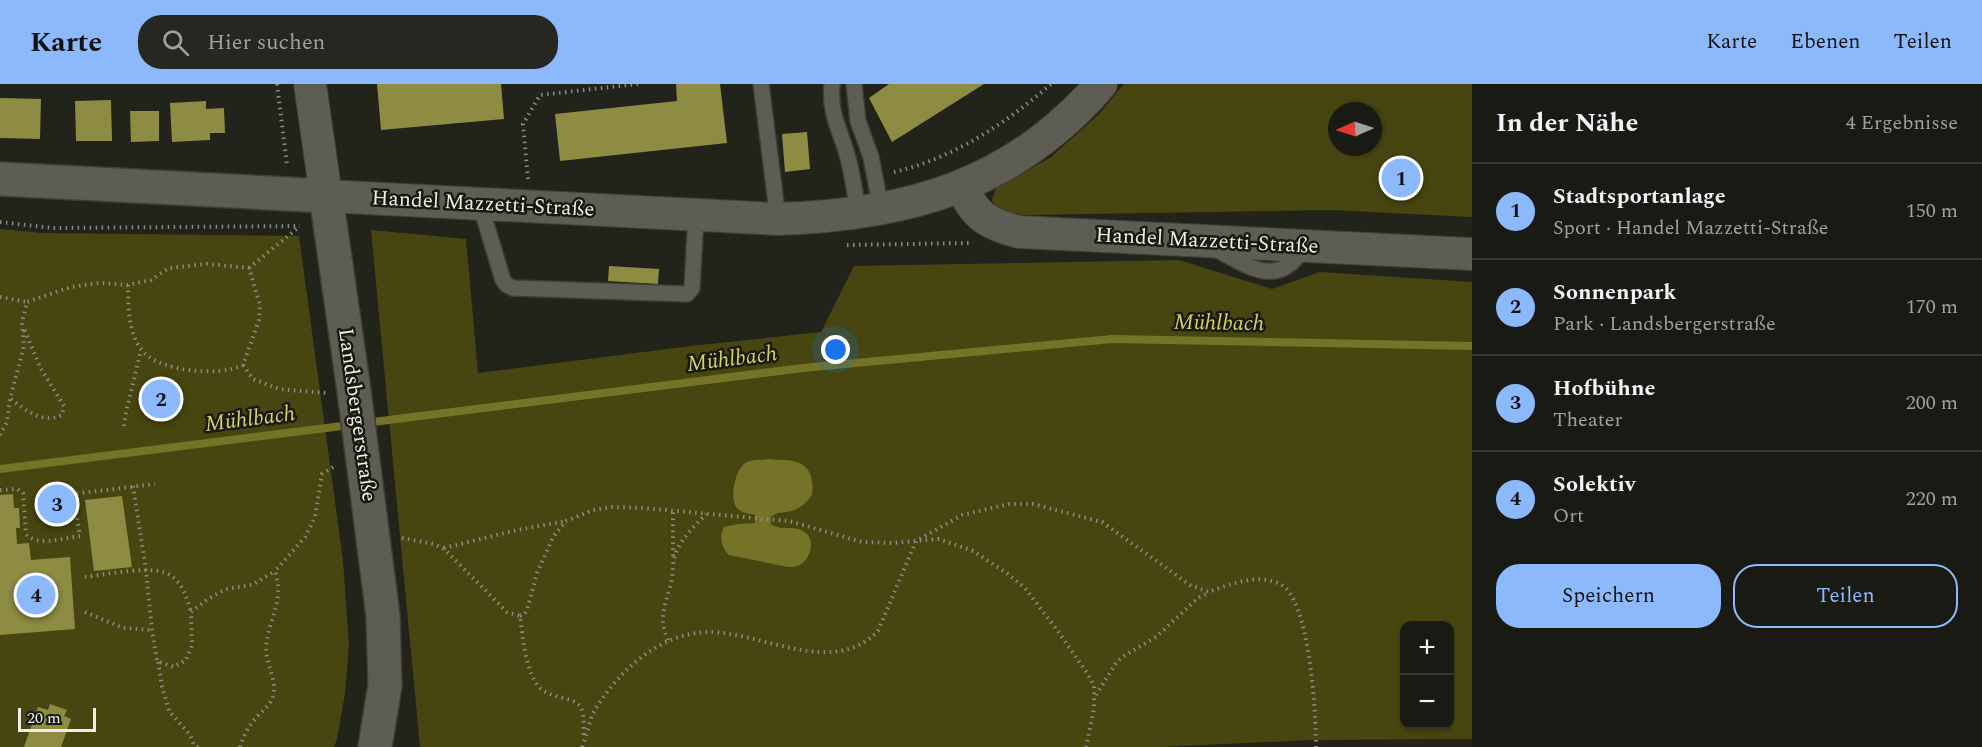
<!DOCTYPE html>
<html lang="de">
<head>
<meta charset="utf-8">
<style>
  :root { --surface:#1a1a14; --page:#272722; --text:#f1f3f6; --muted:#9fa1a0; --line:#383834; --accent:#8cb9fc }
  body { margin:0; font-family:Spectral,serif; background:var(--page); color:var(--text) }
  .controls { position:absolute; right:18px; bottom:18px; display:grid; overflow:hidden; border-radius:12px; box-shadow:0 2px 4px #0004 }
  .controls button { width:54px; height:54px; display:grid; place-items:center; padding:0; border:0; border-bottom:2px solid var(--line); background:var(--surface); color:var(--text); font:30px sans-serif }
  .compass { position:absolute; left:1328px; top:18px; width:54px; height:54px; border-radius:50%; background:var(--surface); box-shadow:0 2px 4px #0004; rotate:267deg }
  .scale { position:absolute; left:18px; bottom:15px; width:78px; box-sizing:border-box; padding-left:6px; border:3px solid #eeeee9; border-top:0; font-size:16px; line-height:21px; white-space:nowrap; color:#eeeee9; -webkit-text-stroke:4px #191911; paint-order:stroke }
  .you { position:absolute; left:836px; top:266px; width:21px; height:21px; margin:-15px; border:4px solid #fff; border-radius:50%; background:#1a73e8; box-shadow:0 0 0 9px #1a73e833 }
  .badge { display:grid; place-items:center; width:39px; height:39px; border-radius:50%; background:var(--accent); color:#111; font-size:20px; font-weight:700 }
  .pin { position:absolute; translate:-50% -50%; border:3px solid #fff; box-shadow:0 2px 6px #0006 }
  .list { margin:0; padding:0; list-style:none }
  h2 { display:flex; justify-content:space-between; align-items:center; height:78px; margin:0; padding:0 24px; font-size:26px }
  h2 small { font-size:20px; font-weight:400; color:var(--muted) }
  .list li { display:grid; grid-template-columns:39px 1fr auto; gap:18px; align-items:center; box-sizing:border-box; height:96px; padding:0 24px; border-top:2px solid var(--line) }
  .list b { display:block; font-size:22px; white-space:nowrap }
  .list p { margin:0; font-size:20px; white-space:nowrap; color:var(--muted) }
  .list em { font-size:20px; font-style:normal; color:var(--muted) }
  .actions { display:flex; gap:12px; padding:18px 24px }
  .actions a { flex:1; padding:14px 0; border:2px solid var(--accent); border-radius:24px; text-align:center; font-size:21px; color:var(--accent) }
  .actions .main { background:var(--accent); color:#111 }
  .icon { flex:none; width:33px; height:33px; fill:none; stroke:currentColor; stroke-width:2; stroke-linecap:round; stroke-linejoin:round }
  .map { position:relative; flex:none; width:1472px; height:663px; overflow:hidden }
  header { display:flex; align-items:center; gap:36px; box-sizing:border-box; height:84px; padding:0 30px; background:var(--accent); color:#111 }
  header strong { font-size:28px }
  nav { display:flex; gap:33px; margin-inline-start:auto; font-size:21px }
  .search { width:420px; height:54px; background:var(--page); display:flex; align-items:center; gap:15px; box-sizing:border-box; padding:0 21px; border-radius:24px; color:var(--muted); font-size:22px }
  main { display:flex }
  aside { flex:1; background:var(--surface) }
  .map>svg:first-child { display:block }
  .green { fill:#474610; fill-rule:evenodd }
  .water { fill:#747327 }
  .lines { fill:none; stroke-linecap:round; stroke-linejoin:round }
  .stream { stroke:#747327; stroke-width:8 }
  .building { fill:#8d8c42 }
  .lane-casing { stroke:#3e3e37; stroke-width:18 }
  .street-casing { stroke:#3e3e37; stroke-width:34 }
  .secondary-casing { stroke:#3e3e37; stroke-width:36 }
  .path { stroke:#8a8b84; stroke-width:4; stroke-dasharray:1.5 4.5; stroke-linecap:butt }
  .lane { stroke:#5d5d53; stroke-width:15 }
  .street { stroke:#5d5d53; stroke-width:32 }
  .secondary { stroke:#5d5d53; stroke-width:33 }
  .labels { text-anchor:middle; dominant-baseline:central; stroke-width:5; stroke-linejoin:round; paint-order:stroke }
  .street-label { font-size:21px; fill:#eeeee9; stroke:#191911 }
  .water-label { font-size:22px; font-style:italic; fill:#d2d26a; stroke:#191911 }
</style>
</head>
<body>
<header>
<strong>Karte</strong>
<div class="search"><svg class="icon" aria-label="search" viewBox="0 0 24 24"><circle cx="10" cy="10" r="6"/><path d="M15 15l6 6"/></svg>Hier suchen</div>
<nav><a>Karte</a><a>Ebenen</a><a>Teilen</a></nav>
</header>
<main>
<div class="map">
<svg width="1472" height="663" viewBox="0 0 1472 663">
  <rect width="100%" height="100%" fill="#22231a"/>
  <path class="green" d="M 1124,0 L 1472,0 L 1472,133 L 1331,126 L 1022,131 L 997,125 L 992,116 L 996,104 L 1051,73 L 1099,30 ZM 1337,27 L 1373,27 L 1373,63 L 1337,63 Z
    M 0,145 L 43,149 L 299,152 L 343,477 L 349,561 L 345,610 L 337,655 L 334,663 L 0,663 Z
    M 371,146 L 466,155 L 478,289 L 691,262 L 821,248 L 854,182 L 1179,176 L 1272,205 L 1320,188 L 1472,198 L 1472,655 L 1311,656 L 1159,663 L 420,663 ZM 769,375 L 788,376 L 785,429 L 773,430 L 771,432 L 771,440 L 775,443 L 798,445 L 730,441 L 755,439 L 756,432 L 747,430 L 734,419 L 736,399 L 744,380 L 756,376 ZM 1404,542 L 1450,542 L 1450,640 L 1404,640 Z"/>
  <path class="water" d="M 769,375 C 796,376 816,377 812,411 C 807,418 800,425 791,427 C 783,430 778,427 771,433 L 771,440 C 780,447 793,441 803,447 C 817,454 811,478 797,482 C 796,483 789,483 788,483 L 729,471 C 721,463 719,453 724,443 L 737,440 L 755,439 L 755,431 C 748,430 742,429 737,424 C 729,415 735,386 745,379 C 751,375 761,376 769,375 Z"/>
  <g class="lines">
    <path class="stream" d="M 365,339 L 803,284 L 1112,255 L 1472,262
      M 0,385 L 350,341"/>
  </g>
  <path class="building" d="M 377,0 L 501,0 L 504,35 L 381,46 Z
    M 676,0 L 720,0 L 727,59 L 560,77 L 555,30 L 677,17 Z
    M 889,0 L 984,0 L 892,58 L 869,14 Z
    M 0,14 L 41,15 L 40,55 L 0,54 Z
    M 111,16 L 112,57 L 76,57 L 75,17 Z
    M 206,17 L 206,25 L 224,24 L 225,49 L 210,49 L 210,56 L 172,58 L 170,19 Z
    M 130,27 L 159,27 L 159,57 L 131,58 Z
    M 807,48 L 810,85 L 785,88 L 782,50 Z
    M 609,182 L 659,185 L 658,200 L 608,197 Z
    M 13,410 L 14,424 L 19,424 L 20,444 L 16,444 L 17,460 L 29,459 L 31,476 L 70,473 L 75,545 L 0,551 L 0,411 Z
    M 122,412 L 132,483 L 94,487 L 85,416 Z
    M 50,620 L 67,626 L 64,632 L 71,635 L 61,663 L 24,663 L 38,623 L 48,626 Z"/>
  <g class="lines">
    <g class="lane-casing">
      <path id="lane" d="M 761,0 L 778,135
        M 832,0 C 829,33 842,48 849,78 C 853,94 855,112 859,129
        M 854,0 L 858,37 L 871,73 L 881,125
        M 480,120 L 503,196 L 507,201 L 513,204 L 687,210 L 692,204 L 696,131
        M 1216,165 C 1237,176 1267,199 1290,180 C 1296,175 1301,168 1306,162"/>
    </g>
    <g class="street-casing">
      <path id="street" d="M 310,0 L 326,112 L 778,135 C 908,131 1014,101 1101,0
        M 962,102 C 974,132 988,140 1019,148 L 1472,170"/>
    </g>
    <g class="secondary-casing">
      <path id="secondary" d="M 0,95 L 326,112 L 354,307 L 383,532 L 385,601 L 375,663"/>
    </g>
    <path class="path" d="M 277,0 L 287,81
      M 894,88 C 954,74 1005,40 1051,0
      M 528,95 L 523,40 L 540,11 L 638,0
      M 0,138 L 53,144 L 300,142
      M 847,161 L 971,159
      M 249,184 L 299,143
      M 0,213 L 27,218
      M 243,281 L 253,295 L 279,305 L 326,309
      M 11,315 C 26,327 43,340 62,331 L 64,322 L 41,285 L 24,245
      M 124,342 L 126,328 L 141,266
      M 0,351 L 7,338 L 10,315 L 24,262 L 22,238 L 27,218 L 71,203 L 99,199 L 128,201 L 151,196 L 169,184 L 207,180 L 249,184 L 260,221 L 259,236 L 243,281 C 220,293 157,288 141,265 C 128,247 128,222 128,201
      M 133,402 L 146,486 L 152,546 L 157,577 L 174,583 L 186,576 L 192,562 L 191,528 L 208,515 L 226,505 L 252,501 L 275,487
      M 0,406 L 17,405 L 23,409 L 26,450 C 37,463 64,454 80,452 L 73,410 L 155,400
      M 402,454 L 434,460 L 444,465 L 507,528 L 520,532 C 523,553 525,588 540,604 C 551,615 575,612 581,624 C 585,632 583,644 584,653
      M 444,464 L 517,446 L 566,437
      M 673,472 L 673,426
      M 85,493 C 106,491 158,478 174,494 C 184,503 187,515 191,528
      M 85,528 L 123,544 L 152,546
      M 520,532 L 524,531 L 527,526 L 537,489 L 553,453 L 566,437 L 593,426 L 612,423 L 643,424 L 789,437 L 862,458 L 892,459 L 939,455 L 973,467 L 1008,490 L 1025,504 L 1057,546 L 1087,589 L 1094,602 L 1094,625 L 1086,663
      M 668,556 C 659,537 664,523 670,503 C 673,494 672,484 674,475 C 678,457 694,443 706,430
      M 158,578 L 162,602 L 169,627 L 190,651 L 194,661 L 198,663
      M 1096,611 L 1116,579 L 1122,573 L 1156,553 L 1198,514 L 1208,509
      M 240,663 C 243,653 248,643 255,635 C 260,629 267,624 271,617 C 280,600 266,582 266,564 C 268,534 285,518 275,487 L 305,453 L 315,433 L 322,390 L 335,382
      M 582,663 C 588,649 589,633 598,621 C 622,584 661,549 708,548 C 763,548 832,594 878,547 L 916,457 L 962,431 L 1009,420 L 1033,420 L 1102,438 L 1190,501 L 1209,508 C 1230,500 1258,489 1280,500 C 1310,514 1316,631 1316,663"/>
    <use href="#lane" class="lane"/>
    <use href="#street" class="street"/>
    <use href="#secondary" class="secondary"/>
  </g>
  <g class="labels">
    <g class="street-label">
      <text transform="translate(483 120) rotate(3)">Handel Mazzetti-Straße</text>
      <text transform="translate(1207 157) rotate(3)">Handel Mazzetti-Straße</text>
      <text transform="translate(357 331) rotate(82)">Landsbergerstraße</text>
    </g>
    <g class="water-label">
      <text transform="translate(1219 239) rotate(1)">Mühlbach</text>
      <text transform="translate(732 275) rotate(-7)">Mühlbach</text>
      <text transform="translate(250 335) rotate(-7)">Mühlbach</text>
    </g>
  </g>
</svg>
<div class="controls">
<button>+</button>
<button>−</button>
</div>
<svg class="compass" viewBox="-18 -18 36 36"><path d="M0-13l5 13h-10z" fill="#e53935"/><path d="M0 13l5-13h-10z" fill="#9fa1a0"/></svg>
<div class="scale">20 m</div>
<div class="you"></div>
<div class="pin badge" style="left:1401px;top:94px">1</div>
<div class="pin badge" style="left:161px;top:315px">2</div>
<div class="pin badge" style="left:57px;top:420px">3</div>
<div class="pin badge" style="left:36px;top:511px">4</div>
</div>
<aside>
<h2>In der Nähe<small>4 Ergebnisse</small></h2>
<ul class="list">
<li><span class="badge">1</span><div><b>Stadtsportanlage</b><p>Sport · Handel Mazzetti-Straße</p></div><em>150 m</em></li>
<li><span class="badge">2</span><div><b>Sonnenpark</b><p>Park · Landsbergerstraße</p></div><em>170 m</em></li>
<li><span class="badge">3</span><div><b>Hofbühne</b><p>Theater</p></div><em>200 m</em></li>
<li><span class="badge">4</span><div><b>Solektiv</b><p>Ort</p></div><em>220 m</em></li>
</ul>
<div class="actions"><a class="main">Speichern</a><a>Teilen</a></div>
</aside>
</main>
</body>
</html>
